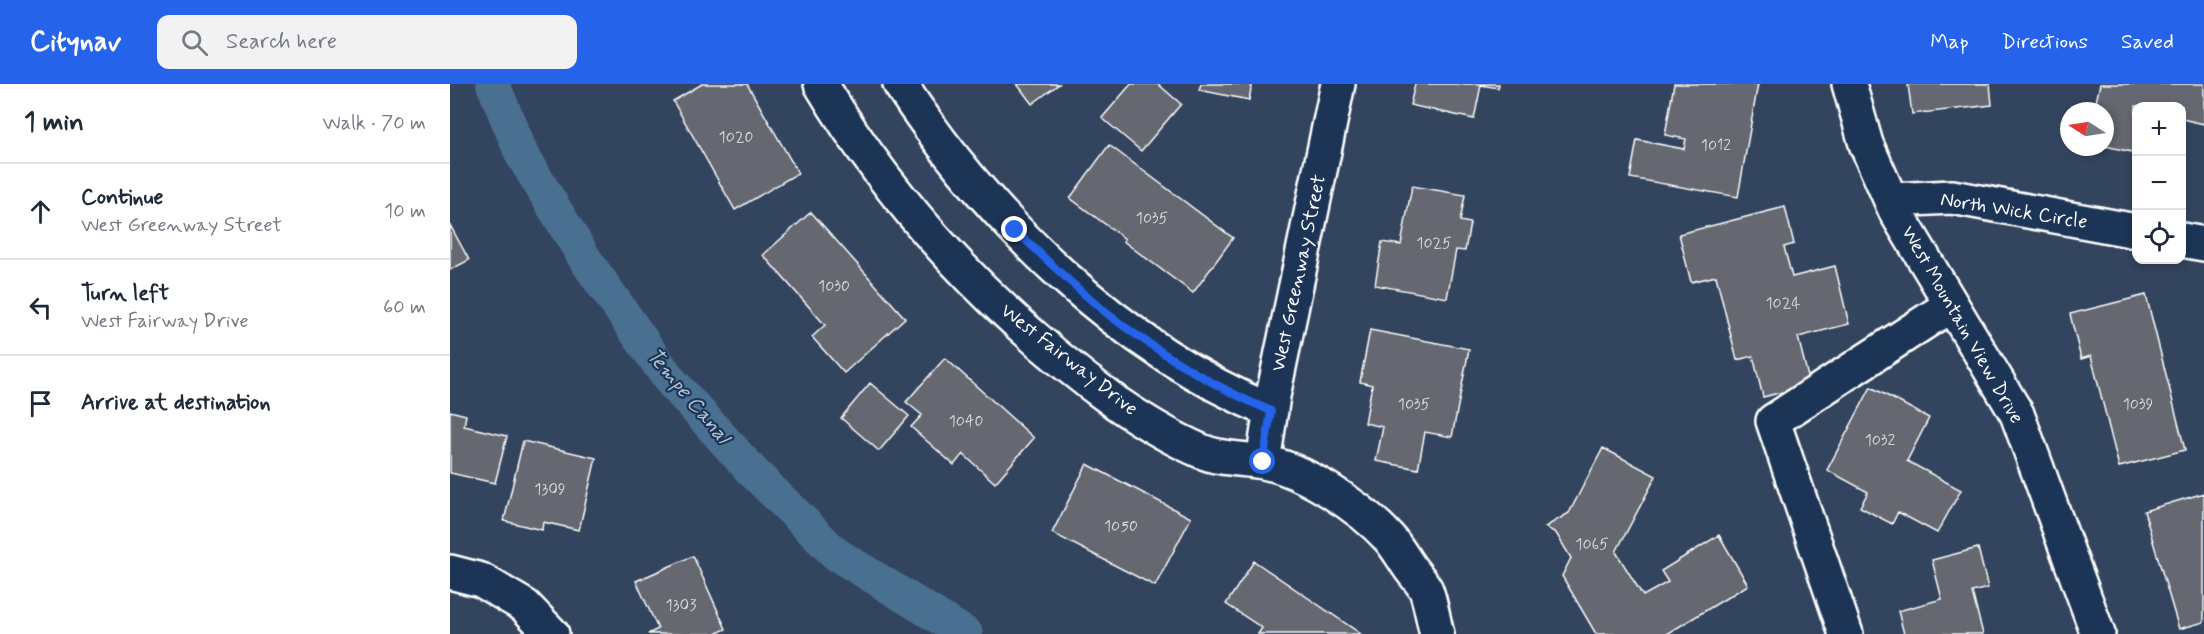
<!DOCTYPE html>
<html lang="en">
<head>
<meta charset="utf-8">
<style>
  :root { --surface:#fff; --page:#f2f2f3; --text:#1f2937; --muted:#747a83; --line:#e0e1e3; --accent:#2563eb }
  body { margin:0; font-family:Mynerve,sans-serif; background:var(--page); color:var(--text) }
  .controls { position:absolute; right:18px; top:18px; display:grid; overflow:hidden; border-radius:12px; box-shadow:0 3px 9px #0003 }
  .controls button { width:54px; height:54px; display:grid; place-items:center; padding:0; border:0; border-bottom:2px solid var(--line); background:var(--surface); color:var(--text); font:30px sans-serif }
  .compass { position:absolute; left:1610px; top:18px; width:54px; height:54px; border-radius:50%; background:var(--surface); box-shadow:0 3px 9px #0003; rotate:282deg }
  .stop { position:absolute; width:18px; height:18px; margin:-14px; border:4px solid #2563eb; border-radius:50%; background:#fff }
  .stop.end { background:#2563eb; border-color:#fff; box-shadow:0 2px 6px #0008 }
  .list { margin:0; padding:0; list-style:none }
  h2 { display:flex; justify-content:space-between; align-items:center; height:78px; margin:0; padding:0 24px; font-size:26px }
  h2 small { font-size:20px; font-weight:400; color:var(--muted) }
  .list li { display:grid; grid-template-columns:39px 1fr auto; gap:18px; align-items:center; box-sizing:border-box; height:96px; padding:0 24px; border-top:2px solid var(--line) }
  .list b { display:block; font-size:22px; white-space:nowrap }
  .list p { margin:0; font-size:20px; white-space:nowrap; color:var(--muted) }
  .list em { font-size:20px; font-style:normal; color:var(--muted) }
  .icon { flex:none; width:33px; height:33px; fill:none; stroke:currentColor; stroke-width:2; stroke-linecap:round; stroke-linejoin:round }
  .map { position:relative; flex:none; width:1754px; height:550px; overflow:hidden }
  header { display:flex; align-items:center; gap:36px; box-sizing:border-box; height:84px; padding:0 30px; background:var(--accent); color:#fff }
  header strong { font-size:28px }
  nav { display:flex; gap:33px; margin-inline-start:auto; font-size:21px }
  .search { width:420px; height:54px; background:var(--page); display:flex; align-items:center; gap:15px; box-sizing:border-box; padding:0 21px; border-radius:12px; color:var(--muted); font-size:22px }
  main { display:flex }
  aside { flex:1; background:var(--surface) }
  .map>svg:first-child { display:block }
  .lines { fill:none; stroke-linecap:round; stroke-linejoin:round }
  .canal { stroke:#486f90; stroke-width:34 }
  .building { fill:#65676f; stroke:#fff; stroke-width:1.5 }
  .minor-casing { stroke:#fff; stroke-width:38 }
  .minor { stroke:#1d3557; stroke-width:33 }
  .route { stroke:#2563eb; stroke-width:8 }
  .labels { text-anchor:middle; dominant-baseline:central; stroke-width:4.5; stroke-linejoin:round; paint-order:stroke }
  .number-label { font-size:16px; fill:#d8d9db }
  .street-label { font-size:20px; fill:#fff; stroke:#1d3557 }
  .water-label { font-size:21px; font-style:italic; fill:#b6c5d3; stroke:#1d3557 }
</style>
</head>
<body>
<header>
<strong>Citynav</strong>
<div class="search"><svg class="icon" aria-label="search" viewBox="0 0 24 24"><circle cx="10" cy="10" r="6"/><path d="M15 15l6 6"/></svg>Search here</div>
<nav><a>Map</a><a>Directions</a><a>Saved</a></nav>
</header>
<main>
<aside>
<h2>1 min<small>Walk · 70 m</small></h2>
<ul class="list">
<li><svg class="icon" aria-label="ahead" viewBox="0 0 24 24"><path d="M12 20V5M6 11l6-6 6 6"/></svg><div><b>Continue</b><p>West Greenway Street</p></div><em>10 m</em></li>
<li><svg class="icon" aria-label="left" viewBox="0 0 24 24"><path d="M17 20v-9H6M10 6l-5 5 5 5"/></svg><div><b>Turn left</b><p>West Fairway Drive</p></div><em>60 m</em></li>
<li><svg class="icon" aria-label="arrive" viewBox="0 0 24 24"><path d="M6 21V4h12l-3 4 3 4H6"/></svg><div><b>Arrive at destination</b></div></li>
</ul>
</aside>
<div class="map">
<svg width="1754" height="550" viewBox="0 0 1754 550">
  <rect width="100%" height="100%" fill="#33445e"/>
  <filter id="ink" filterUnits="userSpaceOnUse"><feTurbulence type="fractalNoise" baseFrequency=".0167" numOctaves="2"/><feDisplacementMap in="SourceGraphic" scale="12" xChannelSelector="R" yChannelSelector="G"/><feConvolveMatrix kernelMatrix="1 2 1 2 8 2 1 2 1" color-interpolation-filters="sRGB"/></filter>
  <g filter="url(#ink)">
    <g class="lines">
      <path class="canal" d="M 43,0 L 72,71 L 137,178 L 219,295 L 301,386 L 386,470 L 516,550"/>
    </g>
    <path class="building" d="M 252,0 L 297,0 L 348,89 L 285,126 L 223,17 Z
      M 567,0 L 609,0 L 582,20 Z
      M 681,0 L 708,0 L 731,20 L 691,67 L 652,34 Z
      M 751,0 L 802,0 L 799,16 L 749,6 Z
      M 965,0 L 1049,0 L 1048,4 L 1031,1 L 1024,35 L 960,21 Z
      M 1224,0 L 1308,0 L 1288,113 L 1180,94 L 1187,56 L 1234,65 L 1236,55 L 1215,51 Z
      M 1458,0 L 1540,0 L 1542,21 L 1462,30 Z
      M 1650,0 L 1754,0 L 1754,40 L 1732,35 L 1732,22 L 1686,22 L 1686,69 L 1655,62 L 1655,27 L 1644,27 Z
      M 659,61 L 783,154 L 743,209 L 673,157 L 675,155 L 620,114 Z
      M 962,102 L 1015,111 L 1010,137 L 1020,139 L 1015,167 L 1006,166 L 997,214 L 925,201 L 932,158 L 951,161 Z
      M 1335,123 L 1344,160 L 1334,163 L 1342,193 L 1385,182 L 1399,240 L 1348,253 L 1360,301 L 1313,313 L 1303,272 L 1287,276 L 1266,192 L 1241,198 L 1229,150 Z
      M 361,128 L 455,234 L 394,289 L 362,253 L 375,241 L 313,171 Z
      M 0,141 L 19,176 L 0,186 Z
      M 1696,211 L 1735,366 L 1669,383 L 1641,272 L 1631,275 L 1620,230 Z
      M 920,246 L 1019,265 L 1002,353 L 975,348 L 968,385 L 926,377 L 933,343 L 915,339 L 922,301 L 910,298 Z
      M 495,274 L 584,354 L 545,399 L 513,370 L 504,381 L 461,343 L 472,331 L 456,318 Z
      M 420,299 L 459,332 L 429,367 L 391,334 Z
      M 1421,303 L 1479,334 L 1457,377 L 1511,406 L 1487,449 L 1448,428 L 1442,440 L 1410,423 L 1418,408 L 1377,386 Z
      M 0,327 L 16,331 L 14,342 L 57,352 L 45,399 L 0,389 Z
      M 73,357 L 146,374 L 129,446 L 93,438 L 92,446 L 54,437 Z
      M 1153,364 L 1206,392 L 1166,468 L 1193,512 L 1218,498 L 1211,487 L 1269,451 L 1298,501 L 1217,550 L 1146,550 L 1112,492 L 1121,474 L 1106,449 L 1095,443 L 1119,429 Z
      M 637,380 L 741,434 L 705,502 L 602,449 Z
      M 1754,409 L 1754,538 L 1729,545 L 1694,427 Z
      M 1528,464 L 1538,504 L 1522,508 L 1533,550 L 1454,550 L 1448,527 L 1492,515 L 1482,476 Z
      M 243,472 L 276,545 L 265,550 L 198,550 L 208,545 L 186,497 Z
      M 804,477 L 911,550 L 808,550 L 812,544 L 776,520 Z"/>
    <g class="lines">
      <g class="minor-casing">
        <path id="minor" d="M 371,0 C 446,126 549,234 668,320 C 693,337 723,355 751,367 C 771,376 792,374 813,378 C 853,385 912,424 939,454 C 947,463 953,474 960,484 C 965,491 972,498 976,506 C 981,519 983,536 987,550
          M 450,0 C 539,136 670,264 821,327
          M 1399,0 L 1416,60 L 1446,128 L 1567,330 L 1648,550
          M 1441,116 L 1502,113 L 1686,147
          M 1732,156 L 1754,160
          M 813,378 L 823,312 L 888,0
          M 0,488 L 31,496 L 75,522 L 102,550
          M 1396,550 L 1323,337 L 1501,221"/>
      </g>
      <use href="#minor" class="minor"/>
    </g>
  </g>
  <g class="lines" filter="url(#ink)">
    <path class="route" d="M 565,146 C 597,176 629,208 664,235 C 713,271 766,304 821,327 L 813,378"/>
  </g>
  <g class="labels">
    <g class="number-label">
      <text x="286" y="53">1020</text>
      <text x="1266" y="61">1012</text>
      <text x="702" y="134">1035</text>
      <text x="984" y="159">1025</text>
      <text x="384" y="202">1030</text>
      <text x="1333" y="219">1024</text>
      <text x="964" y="320">1035</text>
      <text x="1688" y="320">1039</text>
      <text x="516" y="337">1040</text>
      <text x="1430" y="356">1032</text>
      <text x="100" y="405">1309</text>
      <text x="671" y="442">1050</text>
      <text x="1142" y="460">1065</text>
      <text x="231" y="521">1303</text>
    </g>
    <g class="street-label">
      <text transform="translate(1564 127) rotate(9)">North Wick Circle</text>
      <text transform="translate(849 189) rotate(-78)">West Greenway Street</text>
      <text transform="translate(1512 241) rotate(60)">West Mountain View Drive</text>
      <text transform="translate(619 276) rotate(38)">West Fairway Drive</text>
    </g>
    <g class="water-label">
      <text transform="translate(238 312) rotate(50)">Tempe Canal</text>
    </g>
  </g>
</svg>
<div class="controls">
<button>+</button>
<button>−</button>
<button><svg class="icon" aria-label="locate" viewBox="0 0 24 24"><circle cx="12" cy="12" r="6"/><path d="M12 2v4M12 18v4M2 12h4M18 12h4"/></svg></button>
</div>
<svg class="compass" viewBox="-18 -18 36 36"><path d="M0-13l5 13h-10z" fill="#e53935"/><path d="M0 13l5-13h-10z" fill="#747a83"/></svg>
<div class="stop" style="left:813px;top:378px"></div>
<div class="stop end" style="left:565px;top:146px"></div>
</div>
</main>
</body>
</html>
